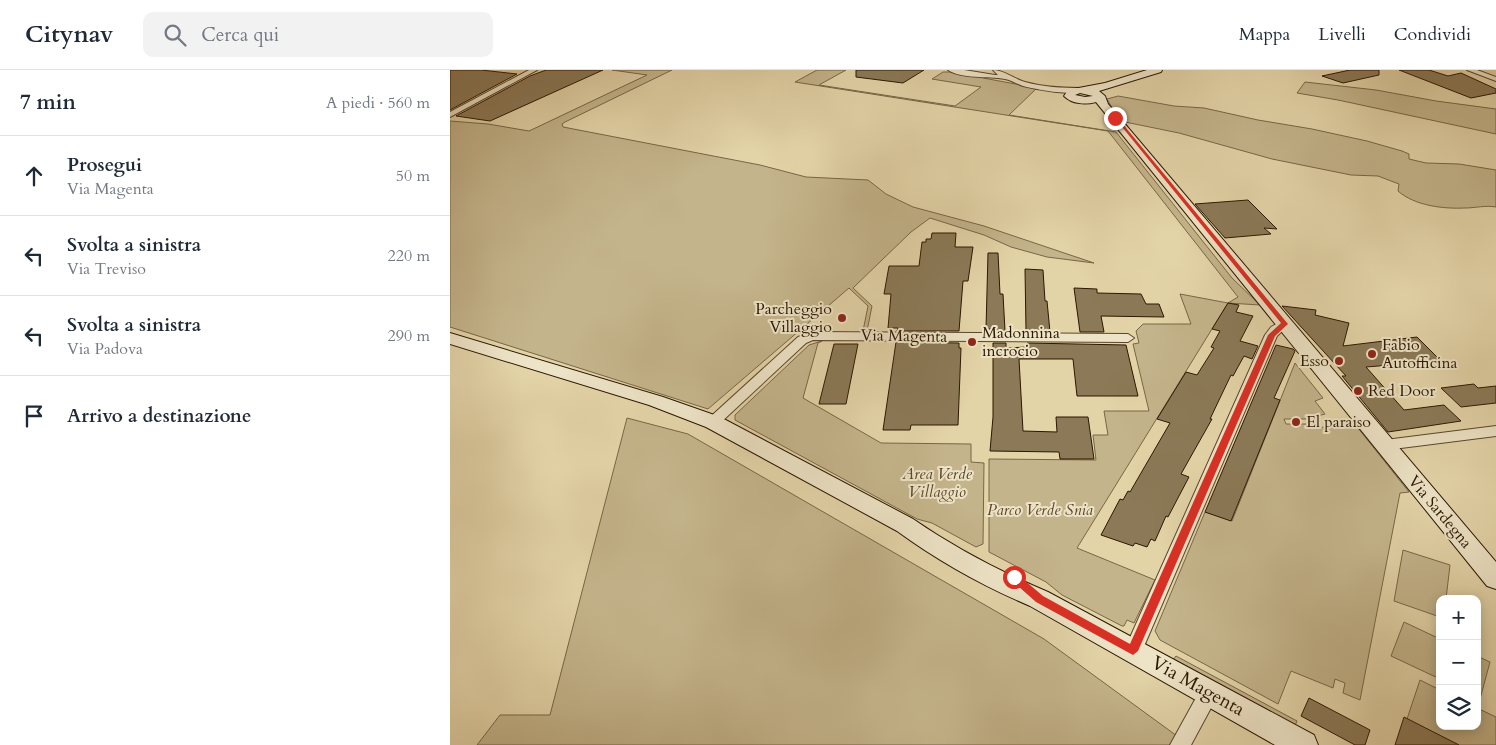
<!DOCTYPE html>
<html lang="it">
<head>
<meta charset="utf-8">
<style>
  :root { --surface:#fff; --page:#f2f2f3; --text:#1f2937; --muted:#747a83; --line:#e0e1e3 }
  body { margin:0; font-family:Cardo,serif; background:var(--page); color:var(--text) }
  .controls { position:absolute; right:15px; bottom:15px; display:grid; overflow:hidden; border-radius:10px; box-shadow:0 2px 12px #0003 }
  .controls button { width:45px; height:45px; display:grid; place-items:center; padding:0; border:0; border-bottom:1px solid var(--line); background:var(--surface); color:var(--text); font:25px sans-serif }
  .stop { position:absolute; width:15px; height:15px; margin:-11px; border:4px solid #d93025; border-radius:50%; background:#fff }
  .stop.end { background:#d93025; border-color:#fff; box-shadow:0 1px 5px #0008 }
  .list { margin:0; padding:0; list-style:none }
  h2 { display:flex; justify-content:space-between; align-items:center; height:65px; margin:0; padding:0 20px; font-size:21px }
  h2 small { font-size:16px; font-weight:400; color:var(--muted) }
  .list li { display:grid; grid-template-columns:32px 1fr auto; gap:15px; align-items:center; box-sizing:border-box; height:80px; padding:0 20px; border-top:1px solid var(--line) }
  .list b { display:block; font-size:19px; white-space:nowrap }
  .list p { margin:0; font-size:16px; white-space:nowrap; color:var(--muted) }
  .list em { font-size:16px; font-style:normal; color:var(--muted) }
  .icon { flex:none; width:28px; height:28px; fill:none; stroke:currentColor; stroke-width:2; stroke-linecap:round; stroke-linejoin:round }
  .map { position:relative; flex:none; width:1046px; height:675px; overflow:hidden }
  header { display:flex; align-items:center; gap:30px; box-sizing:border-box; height:70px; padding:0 25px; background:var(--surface); border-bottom:1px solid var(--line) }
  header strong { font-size:24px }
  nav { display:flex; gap:28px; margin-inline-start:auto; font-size:18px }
  .search { width:350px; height:45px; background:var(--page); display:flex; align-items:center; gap:12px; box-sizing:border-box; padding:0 18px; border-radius:10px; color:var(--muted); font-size:19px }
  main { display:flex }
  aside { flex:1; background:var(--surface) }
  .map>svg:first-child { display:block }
  .green { fill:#c4b48b; stroke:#786646 }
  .building { fill:#8b7957; stroke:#2c1700 }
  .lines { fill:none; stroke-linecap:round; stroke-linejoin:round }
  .street-casing { stroke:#5a462a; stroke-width:2 }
  .secondary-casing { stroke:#2c1700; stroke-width:2 }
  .street { fill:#ede3c6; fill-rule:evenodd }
  .secondary { fill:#ede3c6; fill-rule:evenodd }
  .route { fill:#d93025 }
  .poi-dot { fill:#8f2418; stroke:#ede3c6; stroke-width:2 }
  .labels { text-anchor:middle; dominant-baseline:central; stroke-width:4; stroke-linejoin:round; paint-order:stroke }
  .poi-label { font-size:16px; fill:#2c1700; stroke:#ede3c6; text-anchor:start }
  .street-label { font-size:16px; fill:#2c1700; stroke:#ede3c6 }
  .park-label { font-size:16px; font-style:italic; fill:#5a462a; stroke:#ede3c6 }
  .near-street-label { font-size:19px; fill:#2c1700; stroke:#ede3c6 }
</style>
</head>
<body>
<header>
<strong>Citynav</strong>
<div class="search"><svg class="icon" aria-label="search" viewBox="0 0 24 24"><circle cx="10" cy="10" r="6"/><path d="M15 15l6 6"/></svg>Cerca qui</div>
<nav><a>Mappa</a><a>Livelli</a><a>Condividi</a></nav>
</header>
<main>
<aside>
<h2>7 min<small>A piedi · 560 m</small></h2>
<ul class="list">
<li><svg class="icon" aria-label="ahead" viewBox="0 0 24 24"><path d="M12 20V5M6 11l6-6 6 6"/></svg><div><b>Prosegui</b><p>Via Magenta</p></div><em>50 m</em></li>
<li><svg class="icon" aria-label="left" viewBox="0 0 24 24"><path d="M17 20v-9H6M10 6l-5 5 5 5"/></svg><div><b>Svolta a sinistra</b><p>Via Treviso</p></div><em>220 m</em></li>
<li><svg class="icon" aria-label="left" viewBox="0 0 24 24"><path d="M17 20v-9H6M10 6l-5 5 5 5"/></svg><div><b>Svolta a sinistra</b><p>Via Padova</p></div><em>290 m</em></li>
<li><svg class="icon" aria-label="arrive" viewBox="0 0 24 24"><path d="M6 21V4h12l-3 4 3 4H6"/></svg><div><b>Arrivo a destinazione</b></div></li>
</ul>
</aside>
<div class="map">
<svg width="1046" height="675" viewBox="0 0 1046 675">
  <rect width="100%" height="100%" fill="#e3d4a8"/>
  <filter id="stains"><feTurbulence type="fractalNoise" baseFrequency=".004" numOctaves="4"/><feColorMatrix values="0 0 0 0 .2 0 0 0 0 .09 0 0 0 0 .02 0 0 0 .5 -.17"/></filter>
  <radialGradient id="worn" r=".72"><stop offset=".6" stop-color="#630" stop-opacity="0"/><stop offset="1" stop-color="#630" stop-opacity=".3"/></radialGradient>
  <path class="green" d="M 162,0 L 222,0 L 115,52 L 112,54 L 113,57 L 310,95 L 356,107 L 418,110 L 436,124 L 463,137 L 534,156 L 644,193 L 597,187 L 561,177 L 534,165 L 480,148 L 461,162 L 403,218 L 422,236 L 417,261 L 413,261 L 418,236 L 399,218 L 258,339 L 0,257 L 0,51 L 38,54 L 79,61 L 197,5 Z
    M 367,0 L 396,0 L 369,15 L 505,36 L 531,17 L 482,9 L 493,2 L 501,2 L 587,18 L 559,45 L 666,62 L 782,208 L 810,235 L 778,233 L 788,227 L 658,61 L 345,12 Z
    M 855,12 L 926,20 L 986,31 L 1046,39 L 1046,64 L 888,30 L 847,23 Z
    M 668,26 L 724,36 L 754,38 L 808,50 L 862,59 L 917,71 L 952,81 L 959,84 L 959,89 L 976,93 L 1009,94 L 1046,100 L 1046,137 C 1035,135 1026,138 1015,138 C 994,139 965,136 948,121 L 949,114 L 928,106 L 901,105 L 822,89 L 729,63 L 675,52 L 664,41 L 657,29 Z
    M 730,224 L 778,233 L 627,478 L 705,510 L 684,553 L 677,550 L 674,556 L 672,556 L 612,525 L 596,512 L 539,482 L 539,389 L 646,390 L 643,365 L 658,365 L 654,341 L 699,341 L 683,274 L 689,273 L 686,261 L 693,254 L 741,254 Z
    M 372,271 L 368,273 L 353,328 L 431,373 L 521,374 L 521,392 L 534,393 L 533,474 L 526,477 L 482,453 L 467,449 L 285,350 L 285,345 L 359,275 Z
    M 845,293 L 873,328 L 865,331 L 875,344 L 871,345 L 866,349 L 834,349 L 836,354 L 860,354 L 865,357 L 908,358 L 959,422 L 950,423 L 910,630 L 893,623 L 895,613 L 885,609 L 883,618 L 841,601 L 828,634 L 710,570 L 705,561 L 755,442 L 782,451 Z
    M 177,348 L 238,364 L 594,569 L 727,666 L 722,675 L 27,675 L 50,645 L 100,645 Z
    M 953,480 L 1000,495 L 996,529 L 990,529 L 990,547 L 944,531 Z
    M 954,552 L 990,569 L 990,609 L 941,586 Z
    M 726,586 L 847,651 L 844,658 L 722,591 Z
    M 1027,586 L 1040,592 L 1030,629 L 1027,627 Z
    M 970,610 L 990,620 L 990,656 L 1027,656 L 1027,638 L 1046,647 L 1046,675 L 1009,675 L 957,649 Z"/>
  <path class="building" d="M 0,0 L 31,0 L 67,4 L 0,40 Z
    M 96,0 L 153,0 L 40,51 L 6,46 L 80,6 Z
    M 406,0 L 474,0 L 453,13 L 406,7 Z
    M 900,0 L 929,0 L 929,5 L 893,13 L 872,6 Z
    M 949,0 L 979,0 L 998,6 L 1011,3 L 1046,19 L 1046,23 L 1021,28 Z
    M 798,130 L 827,159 L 814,158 L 821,164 L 775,168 L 745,134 Z
    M 482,163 L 506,163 L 505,177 L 523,177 L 518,211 L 513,211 L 509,261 L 447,261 L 448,258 L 438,258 L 441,224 L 434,224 L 439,196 L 469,196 L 472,172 L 476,172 L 476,169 L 481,169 Z
    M 538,183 L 548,183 L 550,224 L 553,224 L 555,261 L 543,261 L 543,259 L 536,259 Z
    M 575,199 L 593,200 L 595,231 L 597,231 L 600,262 L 576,261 Z
    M 624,218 L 647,219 L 647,223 L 691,224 L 696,234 L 709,234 L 714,247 L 651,246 L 654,262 L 630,262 Z
    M 778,233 L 789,235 L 786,242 L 803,246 L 790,271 L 808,276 L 802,289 L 794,286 L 783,306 L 781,305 L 760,349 L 762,349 L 731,404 L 739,407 L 718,447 L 716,446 L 705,471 L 701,469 L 697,477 L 685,473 L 683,476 L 651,465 L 670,429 L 673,430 L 678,421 L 680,422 L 720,353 L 707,349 L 736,302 L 747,305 L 764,278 L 761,277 L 770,261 L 762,259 Z
    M 832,236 L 866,240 L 865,245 L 899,253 L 893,276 L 967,267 L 991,291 L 916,297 L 954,340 L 994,335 L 1011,351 L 938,362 L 892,306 L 896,306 Z
    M 446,272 L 509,273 L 509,278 L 511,278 L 508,355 L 461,355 L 460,360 L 433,360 Z
    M 543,273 L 556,273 L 556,278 L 577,277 L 577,273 L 676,275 L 688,326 L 627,326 L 623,289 L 569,289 L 573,361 L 607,362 L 606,347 L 638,347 L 644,389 L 610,389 L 609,382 L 540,381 L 543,347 Z
    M 384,274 L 408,274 L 396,334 L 369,334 Z
    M 826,275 L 843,279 L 845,281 L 824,328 L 830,330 L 781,451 L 755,442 Z
    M 1024,314 L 1028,318 L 1046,316 L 1046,333 L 1011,337 L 991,318 Z
    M 859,628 L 920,660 L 915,675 L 905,675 L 851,646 Z
    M 954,647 L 1009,675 L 945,675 Z"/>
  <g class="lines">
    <g class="street-casing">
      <path id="street" d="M 79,0 L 87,0 L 0,47 L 0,42 Z
        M 498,0 L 514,0 L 545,5 L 548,5 L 543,0 C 554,0 564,9 575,12 C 593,17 612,18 630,18 L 634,20 C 624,27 585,19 573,16 C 567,14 561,10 555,9 C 539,6 511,9 498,0 Z
        M 1017,0 L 1027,0 L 1046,7 L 1046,11 Z
        M 835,249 L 841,253 L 827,266 L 692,581 L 690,587 L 683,589 L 676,587 L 674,581 L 815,265 L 821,257 Z
        M 361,262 L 678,264 L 684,268 L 678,272 L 363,270 L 356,273 L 268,355 L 258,355 L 256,352 L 258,349 L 348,267 Z
        M 1046,356 L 1046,366 L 935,380 L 930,378 L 928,375 L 930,372 L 935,370 Z
        M 759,614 L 766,617 L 769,623 L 741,675 L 720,675 L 752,617 Z"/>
    </g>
    <g class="secondary-casing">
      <path id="secondary" d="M 697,0 L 712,0 L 711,2 L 649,21 L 655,26 L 658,34 L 1046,492 L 1046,519 L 1037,516 L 646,32 C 635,35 622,34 614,26 L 618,20 L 655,13 ZM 630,23 L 643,26 L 635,27 L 625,25 Z
        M 0,263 L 213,327 L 270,347 L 463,449 C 505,478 551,502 598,522 L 864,665 L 868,675 L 825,675 L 580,536 C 533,516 488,491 447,461 L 256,357 L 199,335 L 0,274 Z"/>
    </g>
    <use href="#street" class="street"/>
    <use href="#secondary" class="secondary"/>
  </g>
  <path class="route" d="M 664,47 L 667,47 L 838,254 L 825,266 L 688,581 L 683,585 L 586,532 L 558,507 L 560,504 L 567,504 L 593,526 L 680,574 L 818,265 L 831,253 Z"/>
  <g class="poi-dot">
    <circle cx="392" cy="248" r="5"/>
    <circle cx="522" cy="272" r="5"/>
    <circle cx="922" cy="284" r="5"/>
    <circle cx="889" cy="291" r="5"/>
    <circle cx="908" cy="321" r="5"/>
    <circle cx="846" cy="352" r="5"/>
  </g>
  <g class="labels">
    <g class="poi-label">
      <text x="382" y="239" text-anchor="end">Parcheggio<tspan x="382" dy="18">Villaggio</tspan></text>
      <text x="532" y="263">Madonnina<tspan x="532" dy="18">incrocio</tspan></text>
      <text x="932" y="275">Fabio<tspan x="932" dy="18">Autofficina</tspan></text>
      <text x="879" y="291" text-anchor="end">Esso</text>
      <text x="918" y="321">Red Door</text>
      <text x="856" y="352">El paraiso</text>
    </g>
    <g class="street-label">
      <text transform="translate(454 266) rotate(1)">Via Magenta</text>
      <text transform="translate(990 442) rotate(50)">Via Sardegna</text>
    </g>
    <g class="park-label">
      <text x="487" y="404">Area Verde<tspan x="487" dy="18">Villaggio</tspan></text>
      <text x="590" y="440">Parco Verde Snia</text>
    </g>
    <g class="near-street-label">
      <text transform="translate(748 616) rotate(29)">Via Magenta</text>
    </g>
  </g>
  <rect width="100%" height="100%" filter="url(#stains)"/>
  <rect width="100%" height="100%" fill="url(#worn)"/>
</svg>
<div class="controls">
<button>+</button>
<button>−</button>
<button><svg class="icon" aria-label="layers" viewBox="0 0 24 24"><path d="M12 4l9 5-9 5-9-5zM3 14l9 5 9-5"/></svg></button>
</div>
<div class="stop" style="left:564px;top:507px"></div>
<div class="stop end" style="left:665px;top:48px"></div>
</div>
</main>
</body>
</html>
